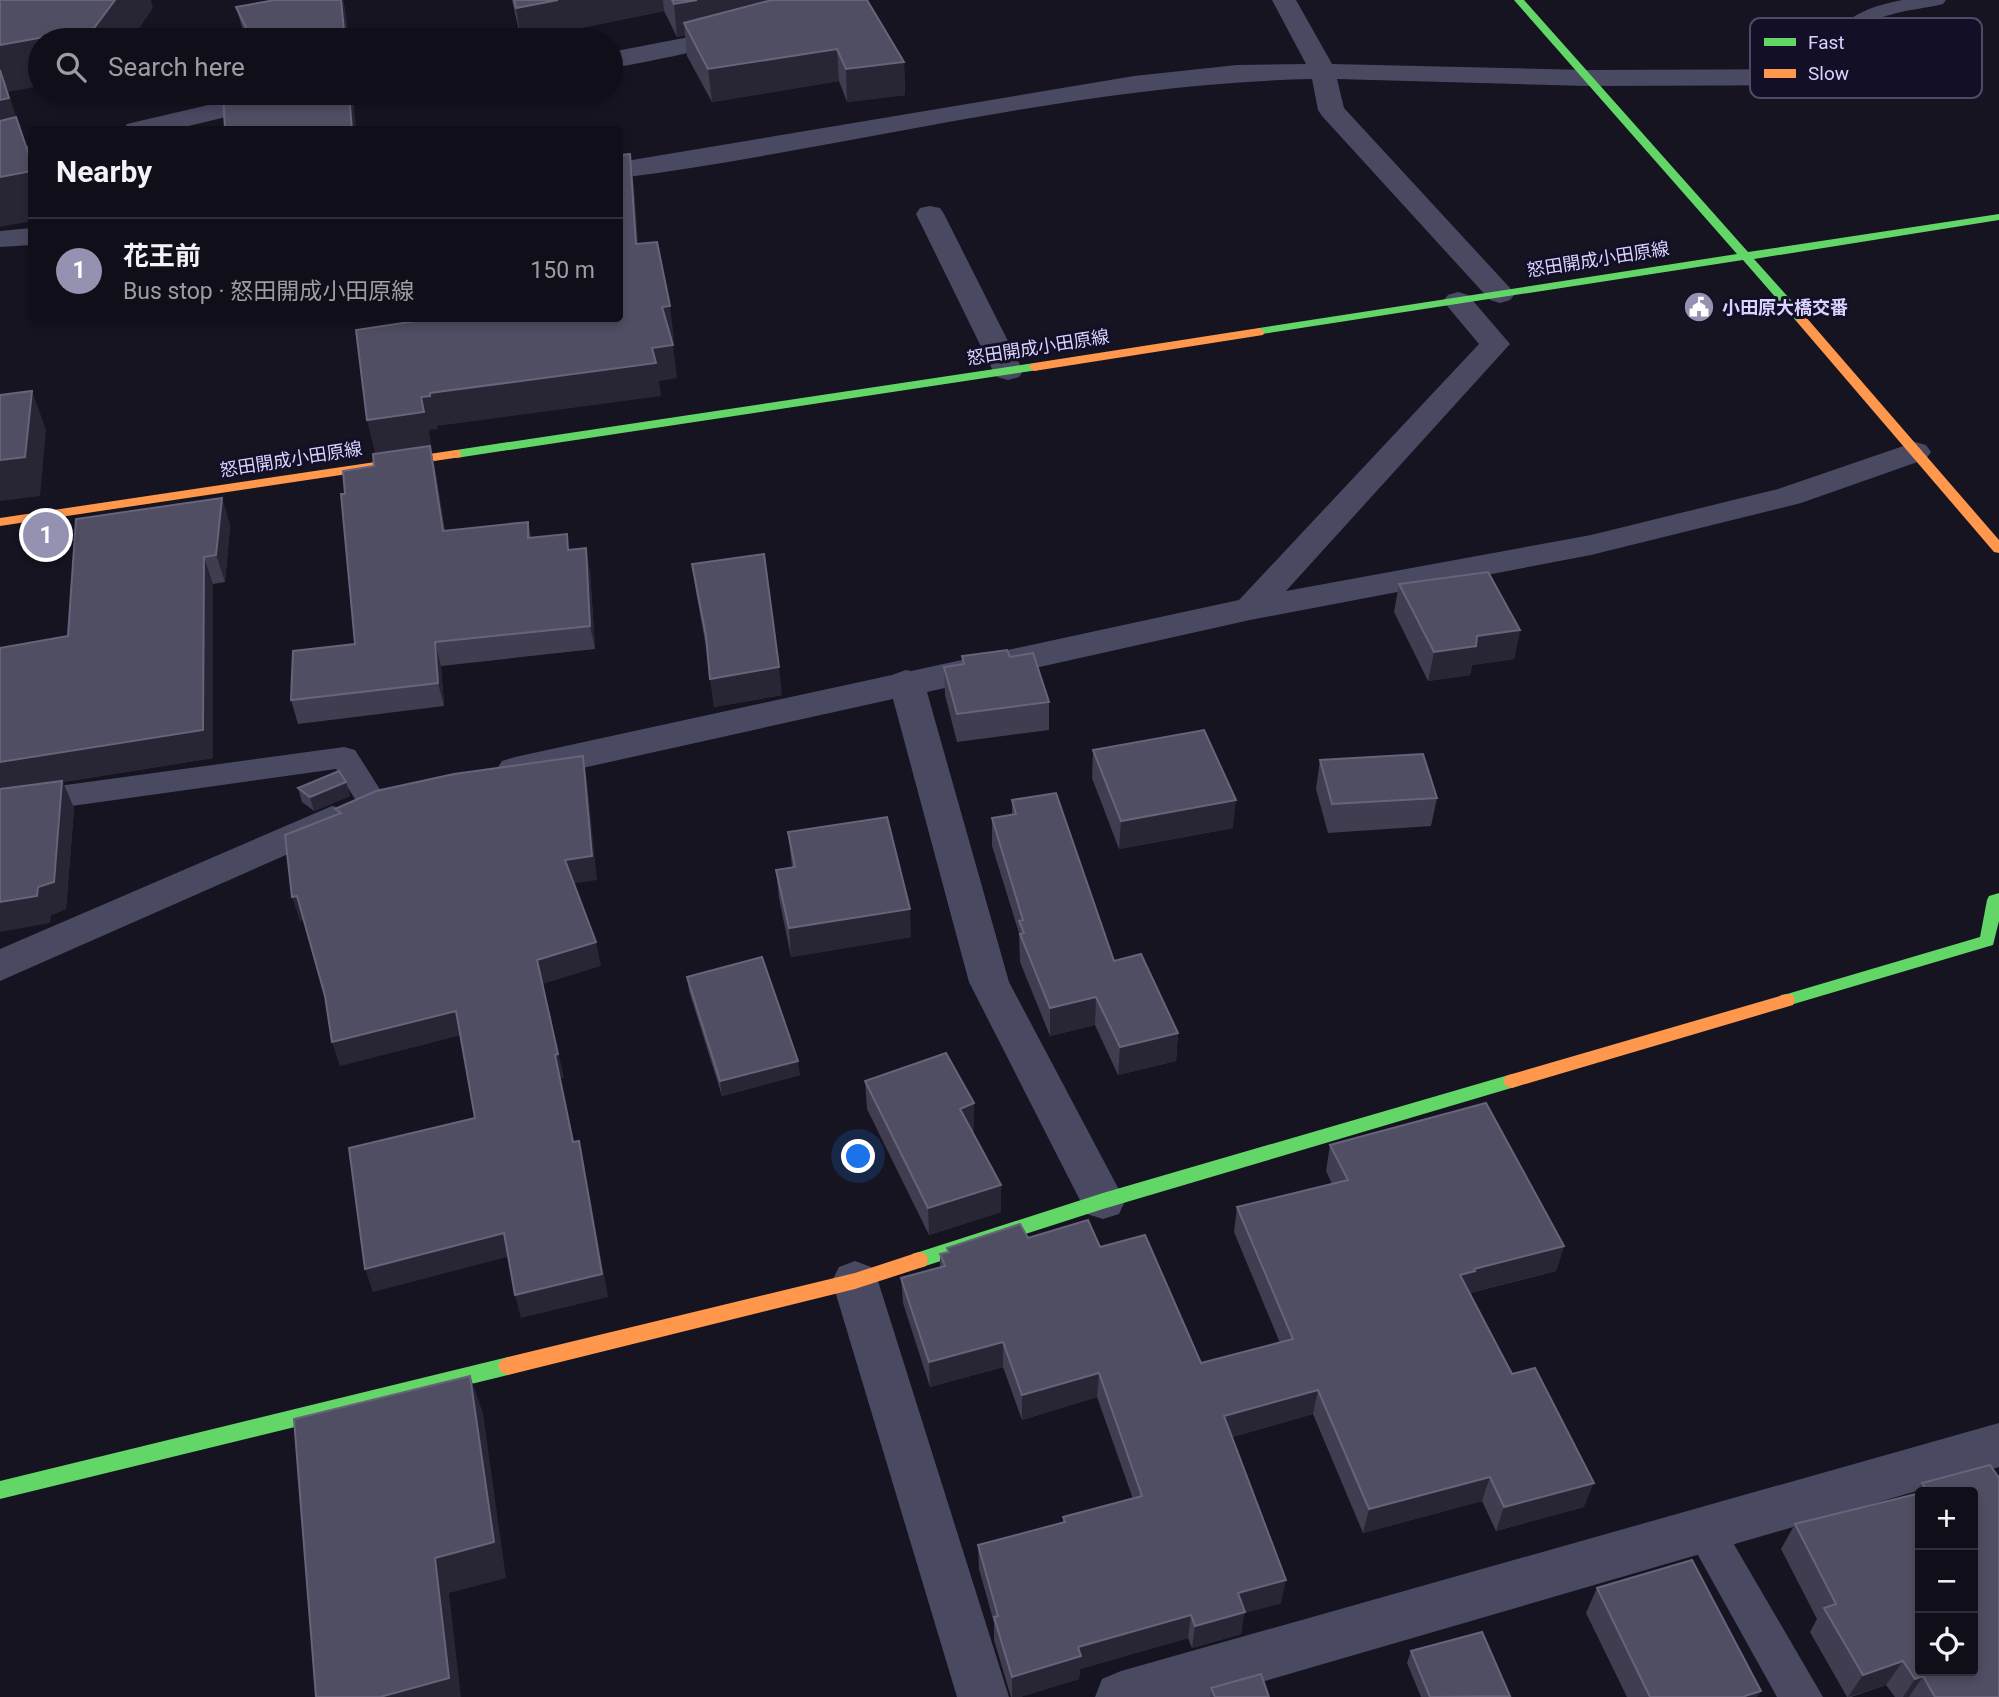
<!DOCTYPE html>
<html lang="en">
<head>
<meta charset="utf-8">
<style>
  :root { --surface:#100f19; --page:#191822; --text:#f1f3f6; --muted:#9c9ca2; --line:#302f38; --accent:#9591b1 }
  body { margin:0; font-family:Roboto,"Noto Sans JP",sans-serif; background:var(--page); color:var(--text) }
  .controls { position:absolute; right:21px; bottom:21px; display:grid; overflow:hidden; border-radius:7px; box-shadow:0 4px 10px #0003 }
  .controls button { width:63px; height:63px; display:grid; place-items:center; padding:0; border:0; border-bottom:2px solid var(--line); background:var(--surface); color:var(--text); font:35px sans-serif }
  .you { position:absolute; left:859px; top:1157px; width:24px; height:24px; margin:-18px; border:5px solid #fff; border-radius:50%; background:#1a73e8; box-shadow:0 0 0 10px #1a73e833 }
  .badge { display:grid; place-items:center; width:46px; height:46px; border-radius:50%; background:var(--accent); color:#fff; font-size:23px; font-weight:700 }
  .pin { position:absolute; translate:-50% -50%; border:4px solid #fff; box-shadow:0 2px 7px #0006 }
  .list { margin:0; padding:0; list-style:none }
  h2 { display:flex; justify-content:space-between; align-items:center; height:91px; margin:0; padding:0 28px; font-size:30px }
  h2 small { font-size:23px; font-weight:400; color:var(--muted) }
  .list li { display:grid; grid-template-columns:46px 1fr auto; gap:21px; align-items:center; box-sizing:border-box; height:105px; padding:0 28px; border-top:2px solid var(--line) }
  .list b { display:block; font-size:26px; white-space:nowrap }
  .list p { margin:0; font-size:23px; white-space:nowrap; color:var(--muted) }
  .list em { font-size:23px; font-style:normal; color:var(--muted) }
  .icon { flex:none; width:38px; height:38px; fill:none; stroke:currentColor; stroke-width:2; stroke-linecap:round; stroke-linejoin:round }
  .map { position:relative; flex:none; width:1999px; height:1697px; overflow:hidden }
  .search { position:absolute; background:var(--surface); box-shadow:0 4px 10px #0003; left:28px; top:28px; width:595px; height:77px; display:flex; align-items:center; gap:18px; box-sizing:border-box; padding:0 24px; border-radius:38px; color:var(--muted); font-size:26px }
  .panel { position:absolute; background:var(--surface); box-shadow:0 4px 10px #0003; left:28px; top:126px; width:595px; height:196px; border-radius:7px }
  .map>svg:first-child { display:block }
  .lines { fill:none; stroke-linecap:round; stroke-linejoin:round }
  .lane { fill:#4a4962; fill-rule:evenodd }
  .street { fill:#4a4962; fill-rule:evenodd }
  .fast { fill:#63d668; fill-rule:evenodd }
  .slow { fill:#ff974d; fill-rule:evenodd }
  .wall { fill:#403d50; fill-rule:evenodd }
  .shaded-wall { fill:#282635 }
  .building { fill:#504e63; stroke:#66637b; stroke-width:2 }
  .labels { text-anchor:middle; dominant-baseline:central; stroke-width:6; stroke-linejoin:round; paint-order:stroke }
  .far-street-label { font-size:18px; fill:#d9d4ff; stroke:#130f26 }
  .far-poi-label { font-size:18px; font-weight:bold; fill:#d9d4ff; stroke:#130f26; text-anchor:start }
  .key { fill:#130f26; stroke:#4e4a67; stroke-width:2 }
  .key-label { font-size:19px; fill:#d9d4ff }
</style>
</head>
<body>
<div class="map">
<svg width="1999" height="1697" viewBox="0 0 1999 1697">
  <rect width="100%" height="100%" fill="#161421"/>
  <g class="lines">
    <path class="lane" d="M 1902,0 L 1946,0 L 1943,4 C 1910,12 1870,11 1848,42 C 1839,54 1837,69 1828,81 L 1814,81 L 1811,77 C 1830,28 1850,10 1902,0 Z
      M 344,747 L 355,750 L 388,802 L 384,810 L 373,813 L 362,810 L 336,769 L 0,816 L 0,794 Z
      M 1704,1511 L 1718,1517 L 1823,1697 L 1777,1697 L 1684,1530 L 1690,1517 Z"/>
    <path class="street" d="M 812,0 L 846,0 C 829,25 647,63 611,68 L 611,52 L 715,32 Z
      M 1272,0 L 1296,0 L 1332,64 L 1588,70 L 1821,69 L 1830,72 L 1834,77 L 1830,82 L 1821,85 L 1588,86 L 1337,79 L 1344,108 L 1510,288 L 1515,294 L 1510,300 L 1500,303 L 1490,300 L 1322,116 L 1318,110 L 1312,79 C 1078,84 851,148 620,178 L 620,162 L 1134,76 L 1237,65 L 1306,64 Z
      M 259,93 L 327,93 L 323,98 L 259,109 L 172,130 L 123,130 L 127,124 Z
      M 32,145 L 32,161 L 0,168 L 0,152 Z
      M 930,206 L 940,208 L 944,214 L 1023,371 L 1019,377 L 1008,380 L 997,377 L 993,371 L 916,214 L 920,208 Z
      M 32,228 L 32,245 L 0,247 L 0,231 Z
      M 1458,292 L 1468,295 L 1510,344 L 1286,591 L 1591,535 L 1778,489 L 1915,442 L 1926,445 L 1931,452 L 1926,459 L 1801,503 L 1591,555 L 1250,620 L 927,692 L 1009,982 L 1125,1201 L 1119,1214 L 1103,1219 L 1087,1214 L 969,982 L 893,699 L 515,783 L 502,779 L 496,770 L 502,761 L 515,757 L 892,675 L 906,670 L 911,671 L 1239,600 L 1479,344 L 1443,301 L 1448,295 Z
      M 332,806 L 345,809 L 351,819 L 345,829 L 0,981 L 0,949 Z
      M 855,1261 L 871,1267 L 878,1281 L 1009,1697 L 957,1697 L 832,1281 L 839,1267 Z
      M 1999,1423 L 1999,1467 L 1210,1697 L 1095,1697 L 1102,1679 L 1121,1671 Z"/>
    <path class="fast" d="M 1514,0 L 1524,0 L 1748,252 L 1999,214 L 1999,220 L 1754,259 L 1805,316 L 1805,322 L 1797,322 L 1743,260 L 1255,335 L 1253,332 L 1259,328 L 1737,254 Z
      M 1034,363 L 1040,367 L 1038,370 L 456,458 L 449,454 L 456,450 Z
      M 1999,893 L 1999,921 L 1993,945 L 1787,1006 L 1781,1005 L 1779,1000 L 1781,995 L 1787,994 L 1980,937 L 1987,900 L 1989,896 Z
      M 1512,1074 L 1518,1076 L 1521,1081 L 1518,1086 L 1103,1209 L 919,1268 L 912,1266 L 910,1260 L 912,1254 L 919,1252 L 1103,1193 Z
      M 508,1357 L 515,1360 L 518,1366 L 515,1372 L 508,1375 L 0,1499 L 0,1481 Z"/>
    <path class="slow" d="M 1801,315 L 1805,316 L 1999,540 L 1999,553 L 1994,552 L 1797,322 L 1797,316 Z
      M 1259,328 L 1265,332 L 1263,335 L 1034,371 L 1028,367 L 1034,363 Z
      M 456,450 L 461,451 L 461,457 L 0,526 L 0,518 Z
      M 1787,994 L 1793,995 L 1795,1000 L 1793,1005 L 1512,1088 L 1506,1086 L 1503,1081 L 1506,1076 L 1512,1074 Z
      M 919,1252 L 926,1254 L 928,1260 L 926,1266 L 855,1289 L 508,1375 L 501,1372 L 498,1366 L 501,1360 L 508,1357 L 855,1273 Z"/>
  </g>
  <path class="wall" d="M 275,0 L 343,0 L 346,16 L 348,40 L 246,40 L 236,7 Z
    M 512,0 L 867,0 L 904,62 L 905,95 L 847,102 L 839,81 L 712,102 L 687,56 L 685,35 L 677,37 L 664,11 L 521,40 Z
    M 430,446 L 435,469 L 445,531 L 528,522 L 531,538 L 570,550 L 586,548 L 590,572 L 595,649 L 441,666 L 444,706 L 298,724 L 291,700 L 355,644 L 345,494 L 374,466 Z
    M 222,498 L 230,526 L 225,582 L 213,584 L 213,758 L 63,782 L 74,808 L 66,909 L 51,915 L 50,923 L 68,636 Z
    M 692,564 L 782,695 L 714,707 L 708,658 L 696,592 Z
    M 1399,584 L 1520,630 L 1514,659 L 1472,665 L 1470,675 L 1428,681 L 1394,612 Z
    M 962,656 L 1049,702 L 1049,730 L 957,742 L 945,695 L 944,667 L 963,664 Z
    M 1093,750 L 1233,828 L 1119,849 L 1092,778 Z
    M 1320,760 L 1437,798 L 1431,826 L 1328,833 L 1316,789 Z
    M 346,782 L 350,796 L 314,811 L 302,802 L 298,788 Z
    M 1012,800 L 1114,961 L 1178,1033 L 1176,1061 L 1118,1075 L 1095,1025 L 1050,1036 L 1020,962 L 1019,933 L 992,846 L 992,818 L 1012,815 Z
    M 788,832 L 911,937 L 791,957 L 779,898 L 776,870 L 792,867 Z
    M 687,977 L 800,1075 L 722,1096 L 689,991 Z
    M 865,1081 L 974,1103 L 974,1131 L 973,1132 L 1001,1212 L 929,1235 L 867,1109 Z
    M 1330,1145 L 1564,1246 L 1556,1271 L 1470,1293 L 1584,1507 L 1496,1531 L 1482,1501 L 1363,1533 L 1313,1414 L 1232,1437 L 1281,1603 L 1244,1613 L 1241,1634 L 1192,1648 L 1188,1638 L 1080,1669 L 1079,1679 L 1020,1697 L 1011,1697 L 994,1640 L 994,1623 L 979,1569 L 978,1545 L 1063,1523 L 1063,1517 L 1133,1499 L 1097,1397 L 1022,1420 L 1003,1367 L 930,1387 L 903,1303 L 901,1278 L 940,1267 L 940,1254 L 948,1252 L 947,1248 L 1028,1238 L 1100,1247 L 1201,1363 L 1280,1343 L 1234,1232 L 1237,1207 L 1332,1184 L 1326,1171 Z
    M 1990,1465 L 1999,1697 L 1895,1697 L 1886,1685 L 1851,1697 L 1847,1697 L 1810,1632 L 1817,1619 L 1781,1549 L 1795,1524 L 1915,1494 L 1922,1483 ZM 1920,1492 L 1973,1492 L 1920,1671 Z
    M 1597,1588 L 1757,1697 L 1627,1697 L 1586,1613 Z
    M 1411,1651 L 1510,1697 L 1421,1697 L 1407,1663 Z
    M 1211,1688 L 1269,1697 L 1210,1697 Z"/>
  <path class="shaded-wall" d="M 115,0 L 151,0 L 153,8 L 131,40 L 40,40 L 40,86 L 8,92 L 32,164 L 0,150 L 0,45 Z
    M 341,0 L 343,0 L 346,16 L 348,40 L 345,40 Z
    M 558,0 L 663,0 L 664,11 L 521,40 L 516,8 Z
    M 697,0 L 804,0 L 684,23 L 685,35 L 677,37 L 674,4 Z
    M 837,49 L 839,81 L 712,102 L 708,69 Z
    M 904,62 L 905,95 L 847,102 L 846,69 Z
    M 349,93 L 353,93 L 356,130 L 352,130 Z
    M 630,154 L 634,186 L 641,277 L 636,244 Z
    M 32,171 L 32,221 L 0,227 L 0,177 Z
    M 670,306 L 674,339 L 666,340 L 662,307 Z
    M 673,345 L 677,378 L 659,381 L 661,396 L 437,426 L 438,429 L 429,430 L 431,445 L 375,453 L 367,420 L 430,393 L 652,348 Z
    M 32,391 L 46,430 L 40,496 L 0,501 L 0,460 Z
    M 430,446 L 435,469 L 448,554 L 443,531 Z
    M 222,498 L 230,526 L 225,582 L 216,555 Z
    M 586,548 L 590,572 L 595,649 L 590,626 Z
    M 204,557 L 213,584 L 213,758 L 63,782 L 74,808 L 66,909 L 51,915 L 50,923 L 0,932 L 0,762 Z
    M 1520,630 L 1514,659 L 1472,665 L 1470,675 L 1428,681 L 1434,652 L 1477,636 Z
    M 435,642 L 441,666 L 444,706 L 438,683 Z
    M 779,667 L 782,695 L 714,707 L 710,679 Z
    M 583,756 L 587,780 L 597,880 L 570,884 L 565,860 Z
    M 346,782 L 350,796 L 314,811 L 310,797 Z
    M 1236,800 L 1233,828 L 1119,849 L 1121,821 Z
    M 297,896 L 305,920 L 300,921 L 292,897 Z
    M 910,909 L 911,937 L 791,957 L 789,928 Z
    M 596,942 L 601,966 L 543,984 L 564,1078 L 561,1078 L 579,1166 L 555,1055 L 537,960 Z
    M 1096,997 L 1095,1025 L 1050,1036 L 1050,1008 Z
    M 456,1011 L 462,1035 L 340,1066 L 332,1042 Z
    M 1178,1033 L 1176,1061 L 1118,1075 L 1120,1047 Z
    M 798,1061 L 800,1075 L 722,1096 L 720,1081 Z
    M 974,1103 L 974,1131 L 961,1136 L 960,1109 Z
    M 579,1141 L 584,1164 L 608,1297 L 521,1318 L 515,1295 Z
    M 1001,1185 L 1001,1212 L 929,1235 L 928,1208 Z
    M 504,1233 L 511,1256 L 373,1292 L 365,1269 Z
    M 1564,1246 L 1556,1271 L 1469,1293 L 1460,1275 L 1474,1269 Z
    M 1003,1342 L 1003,1367 L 930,1387 L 929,1362 Z
    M 1099,1373 L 1097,1397 L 1022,1420 L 1022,1395 Z
    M 470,1376 L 483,1413 L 506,1578 L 449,1593 L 461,1697 L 380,1697 L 435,1558 Z
    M 1318,1390 L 1313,1414 L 1221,1440 L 1224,1416 Z
    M 1490,1477 L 1482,1501 L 1363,1533 L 1369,1509 Z
    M 1594,1483 L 1584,1507 L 1496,1531 L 1504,1507 Z
    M 1286,1580 L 1281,1603 L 1244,1613 L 1241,1634 L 1192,1648 L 1195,1626 L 1238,1593 Z
    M 1191,1615 L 1188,1638 L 1080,1669 L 1079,1679 L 1020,1697 L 1012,1697 L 1012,1677 L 1078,1647 Z
    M 1903,1661 L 1886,1685 L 1848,1697 L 1863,1675 Z
    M 1923,1676 L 1909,1697 L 1903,1697 L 1915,1679 Z
    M 1761,1691 L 1757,1697 L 1741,1697 Z"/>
  <path class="building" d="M 0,0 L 115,0 L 94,28 L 0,45 Z
    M 275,0 L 341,0 L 345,40 L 252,40 L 236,7 Z
    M 514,0 L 558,0 L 516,8 Z
    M 672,0 L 697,0 L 674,4 Z
    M 772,0 L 867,0 L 904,62 L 846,69 L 837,49 L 708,69 L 684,23 Z
    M 0,70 L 9,98 L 0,100 Z
    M 223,93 L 349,93 L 352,130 L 225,130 Z
    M 16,117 L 32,164 L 32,171 L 0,177 L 0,121 Z
    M 630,154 L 636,244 L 657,242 L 670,306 L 662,307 L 673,345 L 652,348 L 656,363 L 430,393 L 430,396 L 421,397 L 424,412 L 367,420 L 356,330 L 436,318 L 620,318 L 620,155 Z
    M 32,391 L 25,457 L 0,460 L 0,395 Z
    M 430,446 L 443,531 L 528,522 L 528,538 L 567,534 L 568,550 L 586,548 L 590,626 L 435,642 L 438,683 L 291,700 L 293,651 L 355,644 L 341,494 L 345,494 L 343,471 L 374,466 L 373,454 Z
    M 222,498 L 216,555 L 204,557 L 203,730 L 0,762 L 0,648 L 68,636 L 76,519 Z
    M 764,554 L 779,667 L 710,679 L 706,636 L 692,564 Z
    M 1488,572 L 1520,630 L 1477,636 L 1476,646 L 1434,652 L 1399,584 Z
    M 1007,650 L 1010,657 L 1033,653 L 1049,702 L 957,714 L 944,667 L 964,664 L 962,656 Z
    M 1204,730 L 1236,800 L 1121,821 L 1093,750 Z
    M 1423,754 L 1437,798 L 1332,804 L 1320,760 Z
    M 583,756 L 592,856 L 565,860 L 596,942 L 537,960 L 558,1054 L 555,1055 L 573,1142 L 579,1141 L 602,1274 L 515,1295 L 504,1233 L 365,1269 L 349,1148 L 475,1118 L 456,1011 L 332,1042 L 325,996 L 297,896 L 292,897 L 285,835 L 341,813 L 335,809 L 376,791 L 454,774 Z
    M 339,771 L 346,782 L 310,797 L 298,788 Z
    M 62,781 L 54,882 L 38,887 L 37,896 L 0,902 L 0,789 Z
    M 1056,793 L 1114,961 L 1141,954 L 1178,1033 L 1120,1047 L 1096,997 L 1050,1008 L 1020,934 L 1024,933 L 1019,921 L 1023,920 L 992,818 L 1016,814 L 1012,800 Z
    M 887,817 L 910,909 L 789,928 L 776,870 L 795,867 L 788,832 Z
    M 762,957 L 798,1061 L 720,1081 L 687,977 Z
    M 946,1053 L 974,1103 L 960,1109 L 1001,1185 L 928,1208 L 865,1081 Z
    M 1486,1103 L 1564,1246 L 1474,1269 L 1475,1271 L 1460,1275 L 1512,1374 L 1535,1368 L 1594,1483 L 1504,1507 L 1490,1477 L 1369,1509 L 1318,1390 L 1224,1416 L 1286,1580 L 1238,1593 L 1245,1612 L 1195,1626 L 1191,1615 L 1078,1647 L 1081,1656 L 1012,1677 L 994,1617 L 998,1616 L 978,1545 L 1065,1522 L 1063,1517 L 1142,1496 L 1099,1373 L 1022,1395 L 1003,1342 L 929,1362 L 901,1278 L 945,1266 L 940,1254 L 949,1252 L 947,1248 L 1020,1224 L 1028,1238 L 1088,1220 L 1100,1247 L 1145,1235 L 1201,1363 L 1293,1339 L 1237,1207 L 1348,1180 L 1330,1145 Z
    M 470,1376 L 494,1542 L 435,1558 L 449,1678 L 380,1697 L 316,1697 L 294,1419 Z
    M 1990,1465 L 1999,1478 L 1999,1697 L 1935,1697 L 1923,1676 L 1915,1679 L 1903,1661 L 1863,1675 L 1824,1608 L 1836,1604 L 1795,1524 L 1920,1493 L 1920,1671 L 1973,1671 L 1973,1492 L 1923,1492 L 1927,1491 L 1922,1483 Z
    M 1692,1560 L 1761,1691 L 1742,1697 L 1650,1697 L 1597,1588 Z
    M 1482,1632 L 1510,1696 L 1430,1697 L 1411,1651 Z
    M 1261,1674 L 1269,1697 L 1215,1697 L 1211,1688 Z"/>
  <defs>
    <g id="civic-disc" transform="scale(1.575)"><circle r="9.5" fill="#9591b1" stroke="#130f26"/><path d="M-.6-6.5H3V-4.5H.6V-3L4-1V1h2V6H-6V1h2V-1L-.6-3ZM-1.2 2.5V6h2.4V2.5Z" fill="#fff"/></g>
  </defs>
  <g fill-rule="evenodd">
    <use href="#civic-disc" x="1699" y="307"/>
  </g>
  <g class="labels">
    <g class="far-street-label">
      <text transform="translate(1598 259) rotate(-9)">怒田開成小田原線</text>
      <text transform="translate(1038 347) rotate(-9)">怒田開成小田原線</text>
      <text transform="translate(291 459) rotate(-9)">怒田開成小田原線</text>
    </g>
    <g class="far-poi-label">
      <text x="1722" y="307">小田原大橋交番</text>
    </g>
  </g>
  <rect x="1750" y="18" width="232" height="80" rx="10" class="key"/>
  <rect x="1764" y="38" width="32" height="8" fill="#63d668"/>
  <rect x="1764" y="69" width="32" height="9" fill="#ff974d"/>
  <g class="key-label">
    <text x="1808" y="49">Fast</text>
    <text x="1808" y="80">Slow</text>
  </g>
</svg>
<div class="controls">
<button>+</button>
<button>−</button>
<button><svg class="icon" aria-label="locate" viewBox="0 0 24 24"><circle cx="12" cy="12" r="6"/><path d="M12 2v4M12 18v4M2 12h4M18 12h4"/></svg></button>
</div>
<div class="you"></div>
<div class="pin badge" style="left:46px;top:535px">1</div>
<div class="search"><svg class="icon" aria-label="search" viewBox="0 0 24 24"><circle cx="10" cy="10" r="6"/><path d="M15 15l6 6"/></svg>Search here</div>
<section class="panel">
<h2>Nearby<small></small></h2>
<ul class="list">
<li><span class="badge">1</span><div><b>花王前</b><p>Bus stop · 怒田開成小田原線</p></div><em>150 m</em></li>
</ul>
</section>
</div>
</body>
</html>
